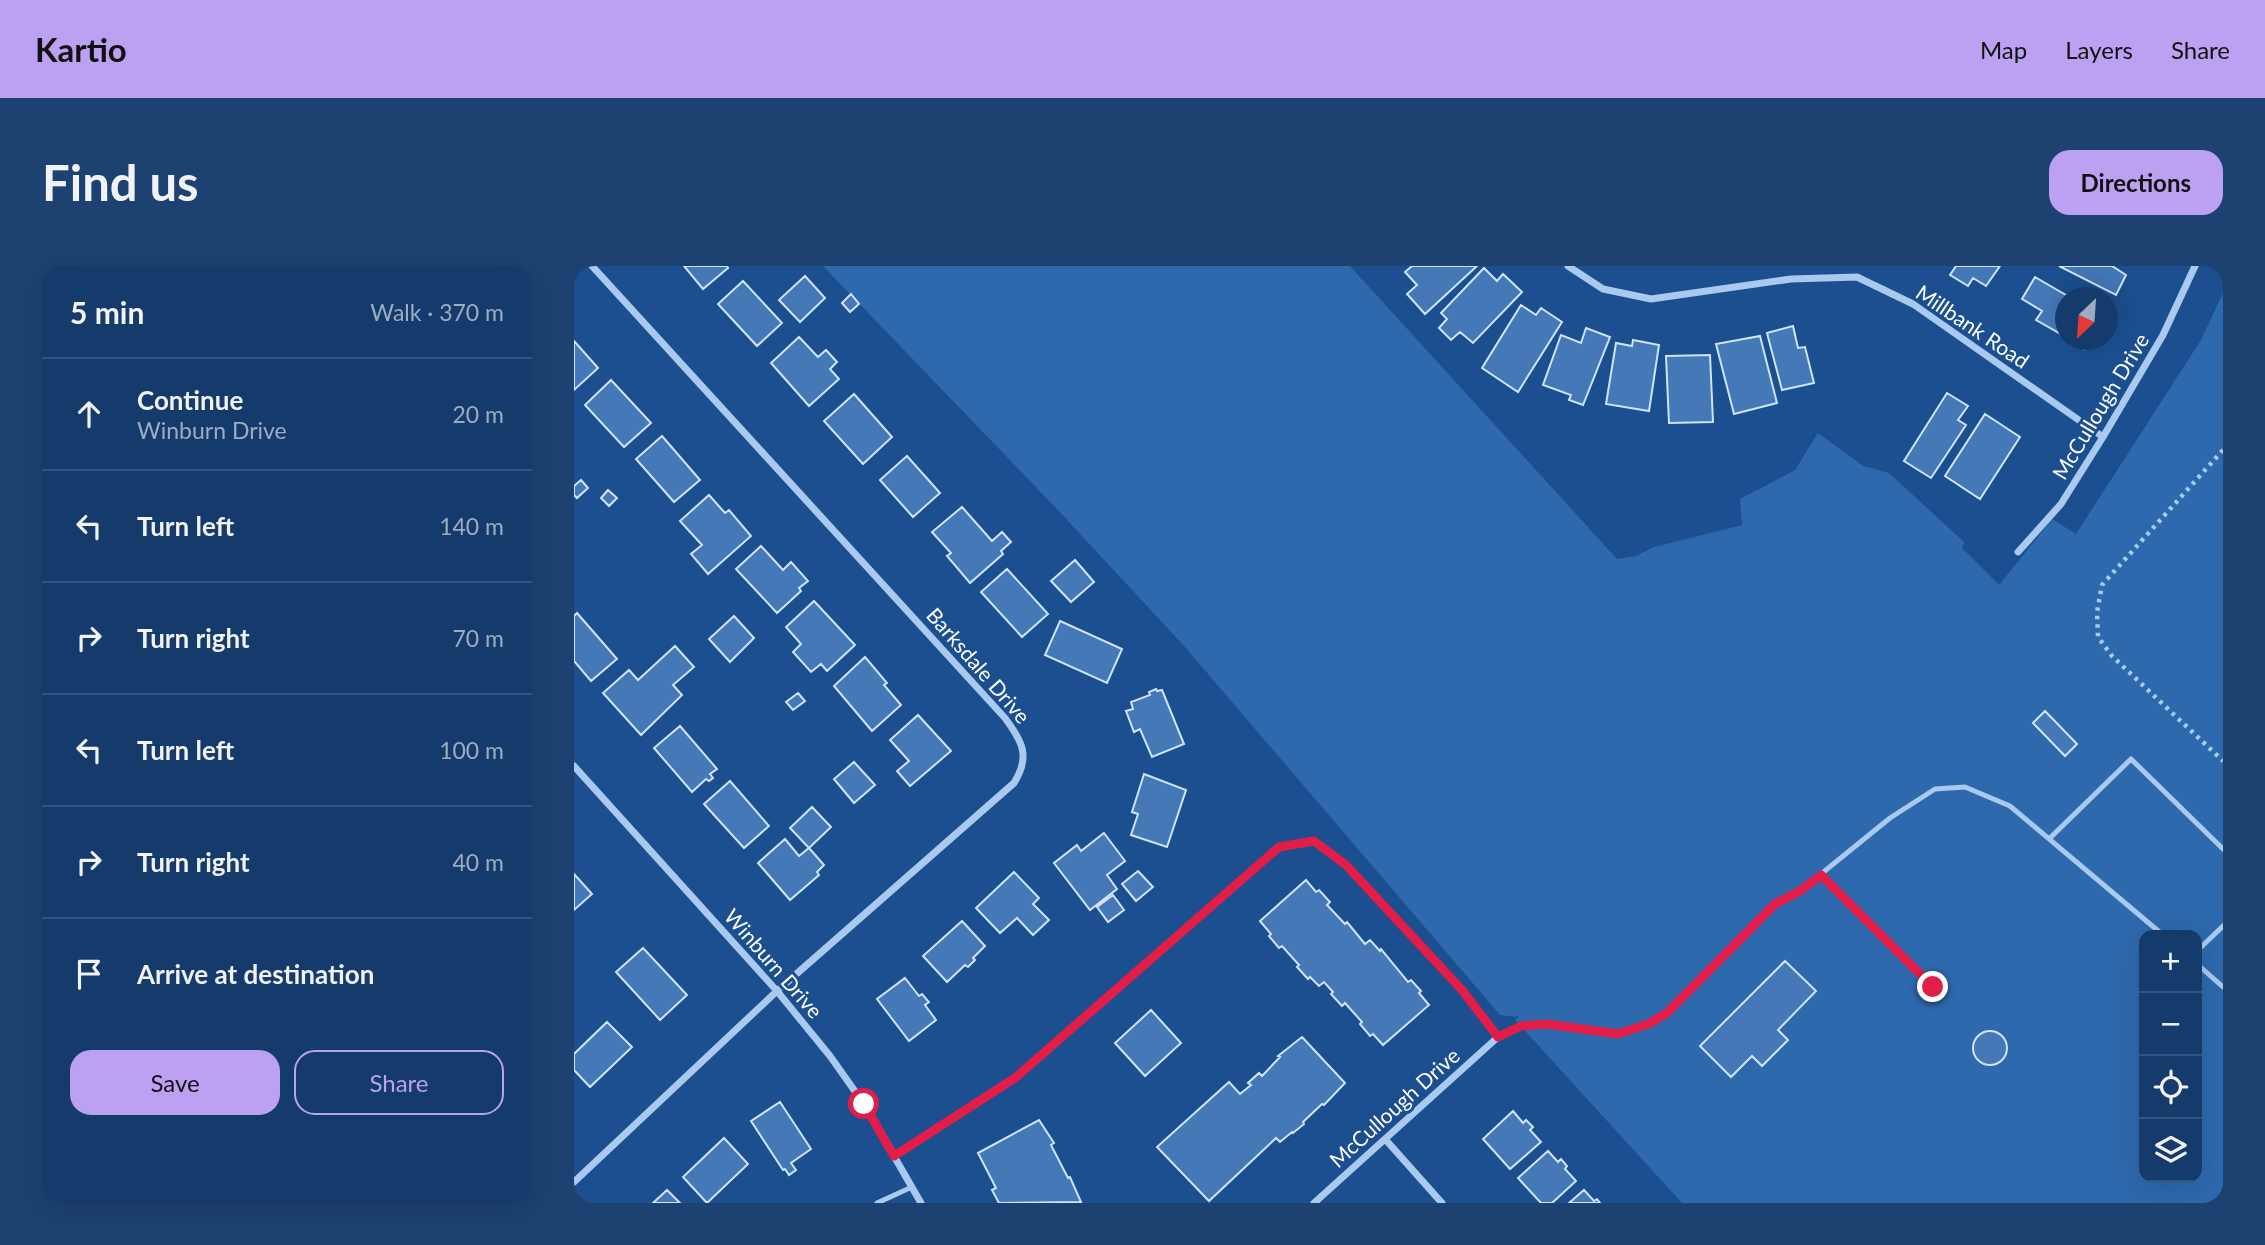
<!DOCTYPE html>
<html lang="en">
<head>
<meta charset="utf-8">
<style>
  :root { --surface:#143b6b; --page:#1d4271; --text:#f1f3f6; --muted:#9dadc1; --line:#33557e; --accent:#bca0f2 }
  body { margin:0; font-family:Lato,sans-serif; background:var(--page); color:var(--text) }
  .controls { position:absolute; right:21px; bottom:21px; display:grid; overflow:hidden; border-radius:14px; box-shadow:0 7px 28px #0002 }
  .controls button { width:63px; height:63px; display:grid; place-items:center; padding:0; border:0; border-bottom:2px solid var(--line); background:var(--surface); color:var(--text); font:35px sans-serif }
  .compass { position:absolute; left:1481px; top:21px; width:63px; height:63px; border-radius:50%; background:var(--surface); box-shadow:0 7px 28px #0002; rotate:205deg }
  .stop { position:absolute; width:21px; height:21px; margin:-16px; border:5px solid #e11d48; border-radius:50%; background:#fff }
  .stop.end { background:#e11d48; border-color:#fff; box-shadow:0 2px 7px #0008 }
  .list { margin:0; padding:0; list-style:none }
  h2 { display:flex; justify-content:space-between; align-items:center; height:91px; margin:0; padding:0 28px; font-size:30px }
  h2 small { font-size:23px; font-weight:400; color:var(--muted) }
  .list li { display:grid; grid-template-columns:46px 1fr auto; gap:21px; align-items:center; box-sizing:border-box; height:112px; padding:0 28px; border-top:2px solid var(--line) }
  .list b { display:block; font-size:26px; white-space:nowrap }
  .list p { margin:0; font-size:23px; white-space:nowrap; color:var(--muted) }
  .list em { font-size:23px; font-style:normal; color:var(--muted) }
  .actions { display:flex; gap:14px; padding:21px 28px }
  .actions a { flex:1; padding:16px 0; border:2px solid var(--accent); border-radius:21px; text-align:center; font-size:24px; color:var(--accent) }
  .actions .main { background:var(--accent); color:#111 }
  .icon { flex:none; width:38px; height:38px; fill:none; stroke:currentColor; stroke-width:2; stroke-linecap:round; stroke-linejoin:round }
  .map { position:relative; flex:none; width:1649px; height:937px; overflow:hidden; border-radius:21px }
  header { display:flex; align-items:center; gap:42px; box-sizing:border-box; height:98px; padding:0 35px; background:var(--accent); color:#111 }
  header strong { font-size:33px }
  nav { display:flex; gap:38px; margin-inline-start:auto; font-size:24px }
  .intro { display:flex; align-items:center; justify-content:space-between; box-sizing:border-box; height:168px; padding:0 42px }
  h1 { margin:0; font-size:49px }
  .button { padding:18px 32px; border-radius:21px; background:var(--accent); color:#111; font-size:24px; font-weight:700 }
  main { display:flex; gap:42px; padding:0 42px }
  aside { flex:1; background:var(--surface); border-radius:21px; box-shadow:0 7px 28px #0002 }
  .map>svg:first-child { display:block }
  .green { fill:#2e69ad; fill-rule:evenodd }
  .building { fill:#4478b7; stroke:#cfe3fa; stroke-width:2 }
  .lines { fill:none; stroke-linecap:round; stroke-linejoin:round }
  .path { stroke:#a9c9ee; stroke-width:4.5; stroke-dasharray:3.5 5; stroke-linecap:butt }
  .lane { stroke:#a9c9ee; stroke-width:5 }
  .street { stroke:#a9c9ee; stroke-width:7 }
  .route { stroke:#e11d48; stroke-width:9 }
  .labels { text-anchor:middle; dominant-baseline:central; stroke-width:6; stroke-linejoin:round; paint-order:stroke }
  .street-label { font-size:21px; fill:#fff; stroke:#1b4f8f }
</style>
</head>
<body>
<header>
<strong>Kartio</strong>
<nav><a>Map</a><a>Layers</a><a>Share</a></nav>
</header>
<div class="intro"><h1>Find us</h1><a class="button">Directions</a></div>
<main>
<aside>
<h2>5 min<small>Walk · 370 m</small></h2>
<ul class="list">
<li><svg class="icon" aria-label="ahead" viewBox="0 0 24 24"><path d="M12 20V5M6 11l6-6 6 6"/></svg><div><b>Continue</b><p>Winburn Drive</p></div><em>20 m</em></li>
<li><svg class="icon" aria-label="left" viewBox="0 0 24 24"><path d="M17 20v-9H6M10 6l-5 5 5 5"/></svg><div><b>Turn left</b></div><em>140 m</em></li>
<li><svg class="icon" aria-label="right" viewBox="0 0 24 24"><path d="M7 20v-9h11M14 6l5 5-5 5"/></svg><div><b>Turn right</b></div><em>70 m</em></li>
<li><svg class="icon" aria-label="left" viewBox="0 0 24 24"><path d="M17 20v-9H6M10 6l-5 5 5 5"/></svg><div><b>Turn left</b></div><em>100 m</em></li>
<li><svg class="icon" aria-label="right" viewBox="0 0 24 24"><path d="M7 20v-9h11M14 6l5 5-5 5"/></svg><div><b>Turn right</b></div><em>40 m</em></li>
<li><svg class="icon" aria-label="arrive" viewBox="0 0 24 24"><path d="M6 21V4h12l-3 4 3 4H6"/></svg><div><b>Arrive at destination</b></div></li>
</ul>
<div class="actions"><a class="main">Save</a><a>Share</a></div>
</aside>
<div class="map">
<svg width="1649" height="937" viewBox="0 0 1649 937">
  <rect width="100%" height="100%" fill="#1b4f8f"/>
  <path class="green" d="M 249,0 L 776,0 L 1043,293 L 1062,290 L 1080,281 L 1168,259 L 1166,233 L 1221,204 L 1244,167 L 1289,200 L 1315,207 L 1390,276 L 1388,282 L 1425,319 L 1478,253 L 1502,268 L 1627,74 L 1649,27 L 1649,937 L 1108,937 L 941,754 L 946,749 L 941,751 L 926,749 L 611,381 L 482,242 ZM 1570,669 L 1623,669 L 1623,911 L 1570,911 Z"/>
  <path class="building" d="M 110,0 L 153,0 L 154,2 L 129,23 Z
    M 838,0 L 903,0 L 851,48 L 833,28 L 843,19 L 831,6 Z
    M 1382,0 L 1426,0 L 1412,20 L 1399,12 L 1394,20 L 1376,9 Z
    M 1485,0 L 1538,0 L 1552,9 L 1542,29 Z
    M 910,2 L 923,15 L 929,8 L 948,26 L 899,77 L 886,66 L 877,74 L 865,62 L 873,53 L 867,47 Z
    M 231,10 L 251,32 L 226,56 L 205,34 Z
    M 1461,11 L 1497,32 L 1492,32 L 1492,71 L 1462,54 L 1468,45 L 1448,33 Z
    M 169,15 L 208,57 L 183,80 L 144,38 Z
    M 277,28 L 285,38 L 276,46 L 268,37 Z
    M 947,39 L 962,49 L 967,42 L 988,56 L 944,126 L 908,102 Z
    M 1219,60 L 1224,82 L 1231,81 L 1240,117 L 1208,124 L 1193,67 Z
    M 1012,62 L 1036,71 L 1009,139 L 995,134 L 997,129 L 969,119 L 987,69 L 1007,77 Z
    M 1186,70 L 1203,137 L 1160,148 L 1142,78 Z
    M 225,71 L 244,91 L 252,84 L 263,96 L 256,103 L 265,113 L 235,140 L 197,97 Z
    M 1059,74 L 1085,79 L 1075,145 L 1032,138 L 1042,77 L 1058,80 Z
    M 1495,74 L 1515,74 L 1510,83 Z
    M 0,75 L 24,102 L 0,124 Z
    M 1136,89 L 1139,156 L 1095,157 L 1092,90 Z
    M 37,114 L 77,157 L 50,181 L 11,139 Z
    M 1373,127 L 1394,140 L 1384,154 L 1392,159 L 1357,212 L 1330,195 Z
    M 280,128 L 318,171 L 289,198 L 250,155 Z
    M 1411,148 L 1446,171 L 1406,233 L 1371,210 Z
    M 88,170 L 126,214 L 100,236 L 62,193 Z
    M 333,190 L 366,227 L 339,251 L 306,214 Z
    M 7,214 L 14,222 L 3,232 L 0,229 L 0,220 Z
    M 34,224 L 43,232 L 35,240 L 27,232 Z
    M 135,229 L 151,247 L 155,244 L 177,270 L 134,308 L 117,288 L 128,279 L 106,255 Z
    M 388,241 L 418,275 L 428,266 L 437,276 L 427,285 L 429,288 L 396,317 L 373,290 L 377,287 L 358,266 Z
    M 187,280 L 209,304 L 217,296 L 234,315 L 225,322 L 227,325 L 203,347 L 162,303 Z
    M 501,294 L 520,316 L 497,336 L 477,315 Z
    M 433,303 L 474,348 L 448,371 L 407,326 Z
    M 240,335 L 281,379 L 253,405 L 247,398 L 237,406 L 219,386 L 227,378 L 212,361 Z
    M 3,347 L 43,393 L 17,415 L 0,395 L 0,350 Z
    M 160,350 L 180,372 L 156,396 L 135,373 Z
    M 486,355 L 548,383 L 533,417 L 471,389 Z
    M 101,380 L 120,401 L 99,419 L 108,429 L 67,469 L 29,427 L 55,404 L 64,414 Z
    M 291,391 L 313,417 L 310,419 L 327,439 L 298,465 L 260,420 Z
    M 582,423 L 583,425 L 588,424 L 610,478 L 578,491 L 566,463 L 560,466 L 552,445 L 559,443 L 557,436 L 576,429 L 575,426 Z
    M 224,427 L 231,435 L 219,444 L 212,436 Z
    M 1471,445 L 1503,478 L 1491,490 L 1459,457 Z
    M 344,449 L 377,485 L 336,520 L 323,505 L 335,495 L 316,474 Z
    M 106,460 L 143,503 L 136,508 L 139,512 L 135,515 L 132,513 L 118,526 L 80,482 Z
    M 280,496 L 301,519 L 280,537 L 260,513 Z
    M 570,508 L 612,524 L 593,581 L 557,569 L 564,548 L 558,546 Z
    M 156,515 L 195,560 L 170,582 L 130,538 Z
    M 238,541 L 257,561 L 235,582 L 216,562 Z
    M 530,567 L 551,595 L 533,609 L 543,623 L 516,644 L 480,597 L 503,579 L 507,585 Z
    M 211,573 L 225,590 L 235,582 L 250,599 L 243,606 L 245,609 L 216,634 L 184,597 Z
    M 564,605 L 579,621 L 562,635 L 548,618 Z
    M 440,606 L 465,632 L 459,638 L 475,654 L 459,669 L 443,652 L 426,667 L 402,642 Z
    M 0,608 L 18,628 L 0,644 Z
    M 732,614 L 742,626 L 745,624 L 756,636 L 753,639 L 771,658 L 773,656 L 791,678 L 796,674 L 806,685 L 807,683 L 834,716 L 837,714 L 847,725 L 845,727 L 855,739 L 809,779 L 799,768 L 796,770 L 786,758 L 788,756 L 771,737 L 768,740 L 757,728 L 759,726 L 750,716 L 745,720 L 736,711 L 734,713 L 723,701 L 725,699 L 708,680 L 705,682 L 695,670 L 697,668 L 686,655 Z
    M 539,629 L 550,644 L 534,656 L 523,641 Z
    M 388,655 L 411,680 L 399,692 L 401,694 L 394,701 L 391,699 L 373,716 L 349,690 Z
    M 69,682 L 113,729 L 86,754 L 42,706 Z
    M 1211,695 L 1242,725 L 1204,764 L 1214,774 L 1188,800 L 1178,790 L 1157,811 L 1126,780 Z
    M 331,712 L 345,730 L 348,728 L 355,736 L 351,739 L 362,754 L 335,775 L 303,733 Z
    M 577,744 L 607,777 L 571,810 L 541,777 Z
    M 33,756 L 58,781 L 16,821 L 0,804 L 0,788 Z
    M1399 782a17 17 0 1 1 34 0a17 17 0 1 1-34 0Z
    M 728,771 L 771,817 L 750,839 L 748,838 L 729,856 L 730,858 L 719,867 L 718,866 L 706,876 L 702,872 L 635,935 L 583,881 L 655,816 L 666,828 L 677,819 L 674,817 L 685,807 L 688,810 L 706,791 L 704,790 Z
    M 206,836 L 237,883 L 217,897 L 222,904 L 215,909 L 211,903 L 209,904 L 177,855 Z
    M 939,845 L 949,857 L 952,854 L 959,861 L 956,864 L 967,876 L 936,903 L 909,873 Z
    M 465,854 L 480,877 L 477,879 L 494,912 L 496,911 L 507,936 L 425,937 L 418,924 L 422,922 L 404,887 Z
    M 150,872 L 174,898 L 133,937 L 109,911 Z
    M 974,885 L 984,896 L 987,893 L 993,900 L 991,903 L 1002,915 L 978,937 L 967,937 L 944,912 Z
    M 93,924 L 106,937 L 79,937 Z
    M 1010,924 L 1020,935 L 1023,933 L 1026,937 L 995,937 Z"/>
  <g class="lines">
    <path class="path" d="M 1649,184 L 1528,319 L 1523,346 L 1524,371 L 1538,390 L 1649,495"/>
    <path class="lane" d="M 1476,572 L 1557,493 L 1649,583
      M 1247,609 L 1359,721
      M 1623,685 L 1649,660
      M 1623,698 L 1649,721
      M 320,890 L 441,812 L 705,581 L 740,575 L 772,599 L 888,724 L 924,771 L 947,760 L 973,758 L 1044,768 L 1074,758 L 1093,746 L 1201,638 L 1226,625 L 1316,552 L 1361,523 L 1391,521 L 1436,540 L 1589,669
      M 303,937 L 338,921"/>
    <path class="street" d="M 994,0 L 1029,23 L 1077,33 L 1217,13 L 1283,11 L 1339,38 L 1529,171
      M 1444,286 L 1487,238 L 1529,171 L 1589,69 L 1621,0
      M 0,500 L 203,725 L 256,790 L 290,838 L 347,937
      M 811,873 L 868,937
      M 0,916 L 203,725 L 440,517 C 457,490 448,475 431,452 L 18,0
      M 740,937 L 924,771"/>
  </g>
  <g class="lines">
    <path class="route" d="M 290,838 L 320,890 L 441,812 L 705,581 L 740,575 L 772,599 L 888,724 L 924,771 L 947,760 L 973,758 L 1044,768 L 1074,758 L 1093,747 L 1201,638 L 1226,625 L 1247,609 L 1359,721"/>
  </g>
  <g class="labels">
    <g class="street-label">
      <text transform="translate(1399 60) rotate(34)">Millbank Road</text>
      <text transform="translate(1526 140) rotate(-59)">McCullough Drive</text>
      <text transform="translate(405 399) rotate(49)">Barksdale Drive</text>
      <text transform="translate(200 697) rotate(49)">Winburn Drive</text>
      <text transform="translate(820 841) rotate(-42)">McCullough Drive</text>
    </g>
  </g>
</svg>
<div class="controls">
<button>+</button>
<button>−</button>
<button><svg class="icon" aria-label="locate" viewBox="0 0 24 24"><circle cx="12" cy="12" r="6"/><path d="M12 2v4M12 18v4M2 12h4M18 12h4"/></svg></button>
<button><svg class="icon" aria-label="layers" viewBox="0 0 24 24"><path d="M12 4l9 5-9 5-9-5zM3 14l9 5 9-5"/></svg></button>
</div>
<svg class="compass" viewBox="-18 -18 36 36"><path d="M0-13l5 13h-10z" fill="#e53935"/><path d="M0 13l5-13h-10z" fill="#9dadc1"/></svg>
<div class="stop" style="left:290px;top:838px"></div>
<div class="stop end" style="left:1359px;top:721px"></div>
</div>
</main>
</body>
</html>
